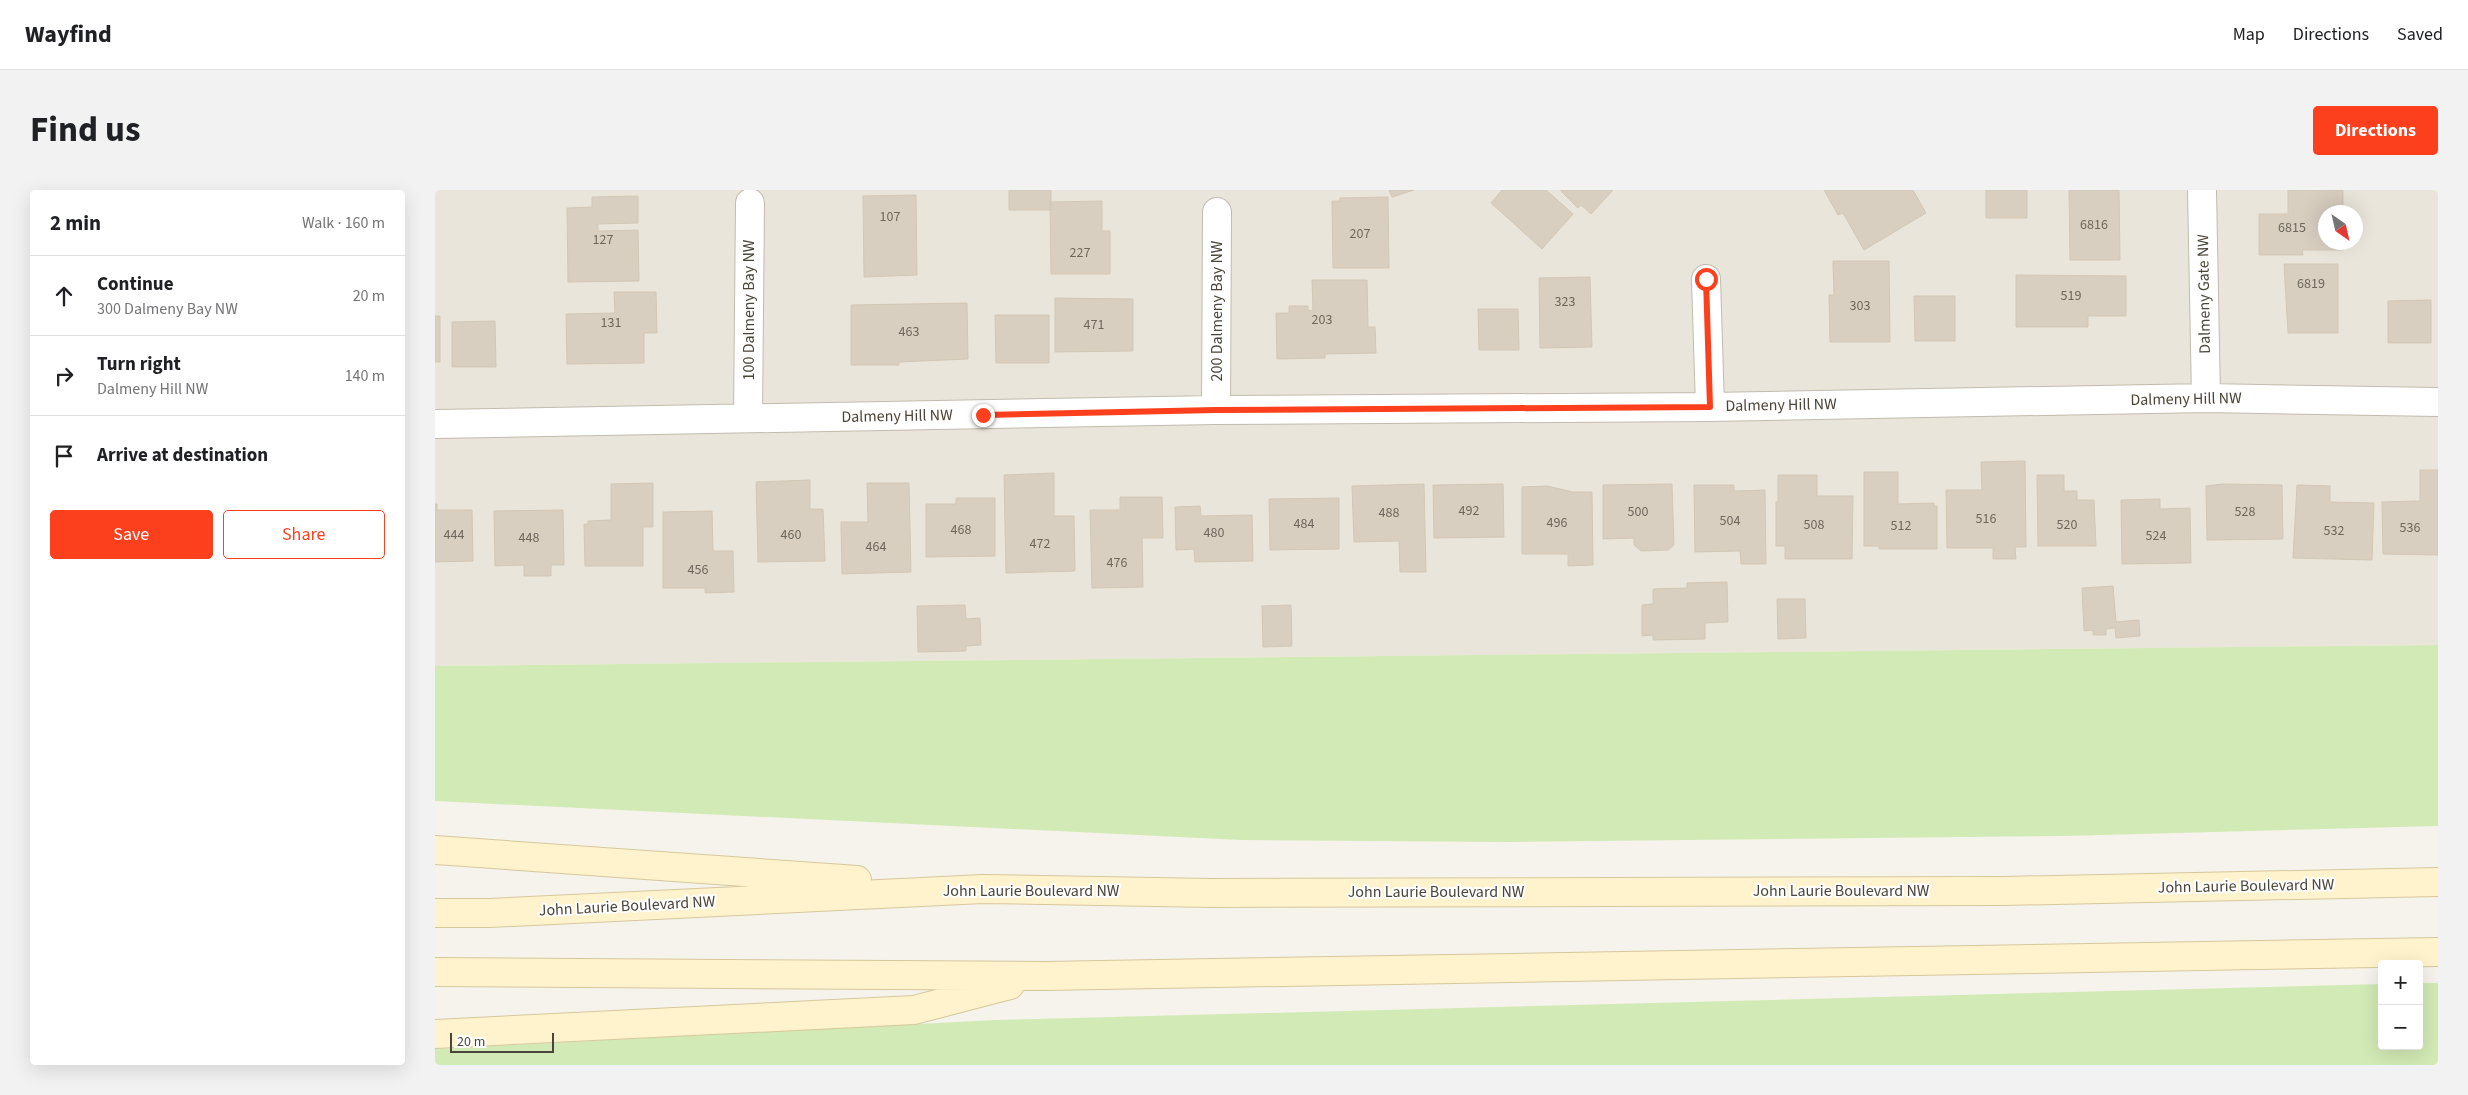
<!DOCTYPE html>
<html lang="en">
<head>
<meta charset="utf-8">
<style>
  :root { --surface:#fff; --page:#f2f2f2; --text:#202124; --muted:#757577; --line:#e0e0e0; --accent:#fc3f1d }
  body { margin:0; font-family:"Source Sans 3",sans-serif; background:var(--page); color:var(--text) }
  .controls { position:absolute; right:15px; bottom:15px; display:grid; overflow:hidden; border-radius:5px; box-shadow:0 5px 20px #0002 }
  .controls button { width:45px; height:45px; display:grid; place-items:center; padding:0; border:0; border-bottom:1px solid var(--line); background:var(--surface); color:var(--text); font:25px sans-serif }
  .compass { position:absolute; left:1883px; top:15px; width:45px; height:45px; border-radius:50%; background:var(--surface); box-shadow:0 5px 20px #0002; rotate:146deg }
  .scale { position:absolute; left:15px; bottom:12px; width:104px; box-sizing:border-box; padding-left:5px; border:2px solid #4b4439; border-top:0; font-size:14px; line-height:18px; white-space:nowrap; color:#4b4439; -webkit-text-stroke:4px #fff; paint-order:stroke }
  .stop { position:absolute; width:15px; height:15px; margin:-11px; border:4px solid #fc3f1d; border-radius:50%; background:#fff }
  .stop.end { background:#fc3f1d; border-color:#fff; box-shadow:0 1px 5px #0008 }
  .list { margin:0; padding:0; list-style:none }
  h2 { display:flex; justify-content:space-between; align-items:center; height:65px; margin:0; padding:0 20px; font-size:21px }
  h2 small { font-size:16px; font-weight:400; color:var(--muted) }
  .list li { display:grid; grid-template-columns:32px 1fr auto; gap:15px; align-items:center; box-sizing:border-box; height:80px; padding:0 20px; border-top:1px solid var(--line) }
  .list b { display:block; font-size:19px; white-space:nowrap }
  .list p { margin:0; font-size:16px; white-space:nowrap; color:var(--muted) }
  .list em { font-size:16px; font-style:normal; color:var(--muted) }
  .actions { display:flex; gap:10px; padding:15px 20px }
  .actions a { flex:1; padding:11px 0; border:1px solid var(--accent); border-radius:5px; text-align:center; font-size:18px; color:var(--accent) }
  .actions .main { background:var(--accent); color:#fff }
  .icon { flex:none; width:28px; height:28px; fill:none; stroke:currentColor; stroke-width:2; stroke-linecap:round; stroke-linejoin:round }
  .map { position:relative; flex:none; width:2003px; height:875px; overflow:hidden; border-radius:5px }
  header { display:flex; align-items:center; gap:30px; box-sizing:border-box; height:70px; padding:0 25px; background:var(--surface); border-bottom:1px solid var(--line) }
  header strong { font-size:24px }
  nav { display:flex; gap:28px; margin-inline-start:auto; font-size:18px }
  .intro { display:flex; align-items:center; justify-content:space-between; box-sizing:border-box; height:120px; padding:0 30px }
  h1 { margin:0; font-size:35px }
  .button { padding:12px 22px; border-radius:5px; background:var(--accent); color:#fff; font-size:18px; font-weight:700 }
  main { display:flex; gap:30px; padding:0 30px }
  aside { flex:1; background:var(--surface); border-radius:5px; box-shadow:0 5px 20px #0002 }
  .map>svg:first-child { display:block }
  .residential { fill:#eae5da; fill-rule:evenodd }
  .green { fill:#d2eab5 }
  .building { fill:#d8cfc1; stroke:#d3c7b4 }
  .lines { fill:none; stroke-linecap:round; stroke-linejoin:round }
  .minor-casing { stroke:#c2bbae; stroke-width:30 }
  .secondary-casing { stroke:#d6c79b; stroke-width:30 }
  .minor { stroke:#fff; stroke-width:28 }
  .secondary { stroke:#fff3cd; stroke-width:28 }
  .route { stroke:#fc3f1d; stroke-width:6 }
  .labels { text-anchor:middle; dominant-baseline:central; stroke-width:4; stroke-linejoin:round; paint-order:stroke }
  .number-label { font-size:14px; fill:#6e675b }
  .street-label { font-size:16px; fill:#4b4439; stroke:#fff }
</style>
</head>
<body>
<header>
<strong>Wayfind</strong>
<nav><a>Map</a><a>Directions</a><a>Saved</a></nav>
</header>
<div class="intro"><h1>Find us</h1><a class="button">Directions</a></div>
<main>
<aside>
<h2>2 min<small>Walk · 160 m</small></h2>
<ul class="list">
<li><svg class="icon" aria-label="ahead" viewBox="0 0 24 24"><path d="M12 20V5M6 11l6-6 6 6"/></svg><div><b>Continue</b><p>300 Dalmeny Bay NW</p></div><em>20 m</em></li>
<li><svg class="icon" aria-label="right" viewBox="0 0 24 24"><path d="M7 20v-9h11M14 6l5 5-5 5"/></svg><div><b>Turn right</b><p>Dalmeny Hill NW</p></div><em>140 m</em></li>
<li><svg class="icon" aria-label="arrive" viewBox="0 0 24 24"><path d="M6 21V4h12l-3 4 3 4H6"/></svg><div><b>Arrive at destination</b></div></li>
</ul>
<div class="actions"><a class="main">Save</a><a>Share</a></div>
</aside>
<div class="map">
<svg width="2003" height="875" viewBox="0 0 2003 875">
  <rect width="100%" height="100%" fill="#f6f3ec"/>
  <path class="residential" d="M 0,0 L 2003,0 L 2003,455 L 0,476 ZM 1890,22 L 1920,22 L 1920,52 L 1890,52 Z"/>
  <path class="green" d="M 2003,455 L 2003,636 L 1629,646 L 1073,652 L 806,650 L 0,611 L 0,476 Z
    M 1984,793 L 2003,793 L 2003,875 L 0,875 L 0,859 L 561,830 L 1947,794 L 1947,856 L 1984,856 Z"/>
  <path class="building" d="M 574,0 L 616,0 L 616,20 L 574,20 Z
    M 954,0 L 979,0 L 957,7 Z
    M 1067,0 L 1111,0 L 1138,24 L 1107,59 L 1056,13 Z
    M 1125,0 L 1178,0 L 1156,24 L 1146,15 L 1143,18 Z
    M 1389,0 L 1478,0 L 1491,23 L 1429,60 L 1408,23 L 1403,25 Z
    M 1551,0 L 1592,0 L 1592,28 L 1551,28 Z
    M 1634,0 L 1684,0 L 1685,70 L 1635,70 Z
    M 1853,0 L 1908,0 L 1908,22 L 1890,22 L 1890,52 L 1908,52 L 1908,60 L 1867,60 L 1868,65 L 1824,65 L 1824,24 L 1853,24 Z
    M 481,5 L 482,85 L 429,87 L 428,6 Z
    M 203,6 L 203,33 L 163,34 L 163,41 L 203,40 L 204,91 L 133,92 L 132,18 L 157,17 L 157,7 Z
    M 953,7 L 954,78 L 898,78 L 897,11 L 905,11 L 905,8 Z
    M 667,11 L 667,41 L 675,41 L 675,84 L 616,84 L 615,12 Z
    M 1398,71 L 1454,71 L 1455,152 L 1395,152 L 1394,105 L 1399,105 Z
    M 1849,74 L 1903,74 L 1903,143 L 1853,143 Z
    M 1581,85 L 1691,86 L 1691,126 L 1653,126 L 1653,137 L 1581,137 Z
    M 1155,87 L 1157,157 L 1105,158 L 1104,88 Z
    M 877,90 L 932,90 L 933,137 L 940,137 L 941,163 L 890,164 L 890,168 L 842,169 L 841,123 L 854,123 L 854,116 L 873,116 L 873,121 L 878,120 Z
    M 179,102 L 221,102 L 222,143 L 209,143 L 209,173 L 132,174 L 131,124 L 180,123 Z
    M 1479,106 L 1520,106 L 1520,151 L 1480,151 Z
    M 620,108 L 698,109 L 698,161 L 620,162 Z
    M 1996,110 L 1996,153 L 1953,153 L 1953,111 Z
    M 532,113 L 533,169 L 464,172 L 464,175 L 416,175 L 416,115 Z
    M 1043,119 L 1083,119 L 1084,160 L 1044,160 Z
    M 560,125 L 614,125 L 614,173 L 561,173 Z
    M 0,126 L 5,126 L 5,172 L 0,172 Z
    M 60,131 L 61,177 L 17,177 L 17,132 Z
    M 1590,271 L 1591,357 L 1580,357 L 1581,369 L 1558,369 L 1558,358 L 1512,358 L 1511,300 L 1547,300 L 1546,272 Z
    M 1985,280 L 2003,280 L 2003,365 L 1948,364 L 1947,312 L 1985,311 Z
    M 1429,282 L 1463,282 L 1463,314 L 1499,313 L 1499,316 L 1502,316 L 1502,359 L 1444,359 L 1444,356 L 1429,356 Z
    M 619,283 L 619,326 L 639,326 L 640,381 L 571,383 L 569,285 Z
    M 1343,285 L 1382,285 L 1382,306 L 1418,306 L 1417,369 L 1350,369 L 1350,356 L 1341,356 L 1341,312 L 1343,312 Z
    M 1602,285 L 1629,285 L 1629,301 L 1642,301 L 1642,310 L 1659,310 L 1661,356 L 1603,356 Z
    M 375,290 L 375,319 L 388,319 L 390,371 L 323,372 L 321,292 Z
    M 218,293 L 218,337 L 208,337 L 208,376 L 150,376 L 149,334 L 153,334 L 153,331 L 176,330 L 176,294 Z
    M 432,293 L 474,293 L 476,382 L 407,384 L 406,332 L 433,332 Z
    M 989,294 L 991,382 L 965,382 L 964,351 L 919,352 L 917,296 Z
    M 1068,294 L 1069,347 L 999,348 L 998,295 Z
    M 1237,294 L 1239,355 L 1233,360 L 1206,361 L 1199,355 L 1199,348 L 1168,349 L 1168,295 Z
    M 1788,294 L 1847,295 L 1848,349 L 1772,350 L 1771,296 Z
    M 1259,295 L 1299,295 L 1299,301 L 1330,300 L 1331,374 L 1306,374 L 1305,361 L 1260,362 Z
    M 1862,295 L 1895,296 L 1895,312 L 1939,313 L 1937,370 L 1858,368 Z
    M 1112,296 L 1138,302 L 1157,302 L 1158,375 L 1133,376 L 1133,364 L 1087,364 L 1087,297 Z
    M 685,307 L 727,307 L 728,348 L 707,348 L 708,397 L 657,398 L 655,320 L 685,320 Z
    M 521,308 L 560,308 L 560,366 L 491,367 L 491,314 L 521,314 Z
    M 904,308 L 904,359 L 835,360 L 834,309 Z
    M 1725,309 L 1725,319 L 1755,318 L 1756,373 L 1687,374 L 1686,310 Z
    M 0,314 L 2,314 L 2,320 L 37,320 L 38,371 L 0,372 Z
    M 765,316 L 766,326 L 817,325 L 818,371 L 760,372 L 759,359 L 741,360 L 740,317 Z
    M 128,320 L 129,375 L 116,375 L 116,386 L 89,386 L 89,375 L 60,376 L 59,321 Z
    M 277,321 L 278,361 L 298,361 L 299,402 L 270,403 L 270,398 L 228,398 L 228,322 Z
    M 1292,392 L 1293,432 L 1270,433 L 1270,449 L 1218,450 L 1218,445 L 1207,446 L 1207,415 L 1218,414 L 1218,399 L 1252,398 L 1252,393 Z
    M 1678,396 L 1681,432 L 1704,430 L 1705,446 L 1681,448 L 1680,438 L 1671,439 L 1671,445 L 1658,445 L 1658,440 L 1649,441 L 1647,398 Z
    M 1342,409 L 1370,409 L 1371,448 L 1343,449 Z
    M 530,415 L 531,429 L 545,428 L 546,455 L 531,456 L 531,461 L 483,462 L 482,416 Z
    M 856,415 L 857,456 L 828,457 L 827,416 Z"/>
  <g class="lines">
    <g class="minor-casing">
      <path id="minor" d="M 1767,0 L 1771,208
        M 1271,89 L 1275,217
        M 781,220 L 782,22
        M 313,227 L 315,13
        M 0,234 L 781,220 L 1275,217 L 1771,208 L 2003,212"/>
    </g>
    <g class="secondary-casing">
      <path id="secondary" d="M 0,660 L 422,690
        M 0,723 L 55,723 L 548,699 L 776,703 L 1568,701 L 2003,692
        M 0,782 L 610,786 L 2003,762
        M 0,844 L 479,820 L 575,795"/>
    </g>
    <use href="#minor" class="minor"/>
    <use href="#secondary" class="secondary"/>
  </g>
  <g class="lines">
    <path class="route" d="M 548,225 L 781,220 L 1275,217 L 1271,89"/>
  </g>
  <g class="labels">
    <g class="number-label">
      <text x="455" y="27">107</text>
      <text x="1659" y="35">6816</text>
      <text x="1857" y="38">6815</text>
      <text x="925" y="44">207</text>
      <text x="168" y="50">127</text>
      <text x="645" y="63">227</text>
      <text x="1876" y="94">6819</text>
      <text x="1636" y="106">519</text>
      <text x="1130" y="112">323</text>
      <text x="1425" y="116">303</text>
      <text x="887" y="130">203</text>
      <text x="176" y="133">131</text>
      <text x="659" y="135">471</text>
      <text x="474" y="142">463</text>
      <text x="1034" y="321">492</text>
      <text x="1203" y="322">500</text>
      <text x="1810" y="322">528</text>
      <text x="954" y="323">488</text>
      <text x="1551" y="329">516</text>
      <text x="1295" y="331">504</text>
      <text x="1122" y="333">496</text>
      <text x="869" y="334">484</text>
      <text x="1379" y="335">508</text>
      <text x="1632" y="335">520</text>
      <text x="1466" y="336">512</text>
      <text x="1975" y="338">536</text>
      <text x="526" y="340">468</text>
      <text x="1899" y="341">532</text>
      <text x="779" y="343">480</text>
      <text x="19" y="345">444</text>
      <text x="356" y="345">460</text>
      <text x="1721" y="346">524</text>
      <text x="94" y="348">448</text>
      <text x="605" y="354">472</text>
      <text x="441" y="357">464</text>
      <text x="682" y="373">476</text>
      <text x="263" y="380">456</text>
    </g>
    <g class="street-label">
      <text transform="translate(1769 104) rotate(-91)">Dalmeny Gate NW</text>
      <text transform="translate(314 120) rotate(-90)">100 Dalmeny Bay NW</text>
      <text transform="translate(782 121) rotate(-90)">200 Dalmeny Bay NW</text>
      <text transform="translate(1751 209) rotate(-1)">Dalmeny Hill NW</text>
      <text transform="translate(1346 215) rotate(-1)">Dalmeny Hill NW</text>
      <text transform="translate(462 226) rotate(-1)">Dalmeny Hill NW</text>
      <text transform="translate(1811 696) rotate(-1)">John Laurie Boulevard NW</text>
      <text x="596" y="701">John Laurie Boulevard NW</text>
      <text x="1406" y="701">John Laurie Boulevard NW</text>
      <text x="1001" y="702">John Laurie Boulevard NW</text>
      <text transform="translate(192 716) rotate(-3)">John Laurie Boulevard NW</text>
    </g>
  </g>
</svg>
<div class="controls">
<button>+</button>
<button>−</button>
</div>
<svg class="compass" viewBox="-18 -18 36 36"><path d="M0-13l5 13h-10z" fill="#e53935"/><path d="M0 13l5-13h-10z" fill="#757577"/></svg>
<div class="scale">20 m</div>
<div class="stop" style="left:1271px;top:89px"></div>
<div class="stop end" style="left:548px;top:225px"></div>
</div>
</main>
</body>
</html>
